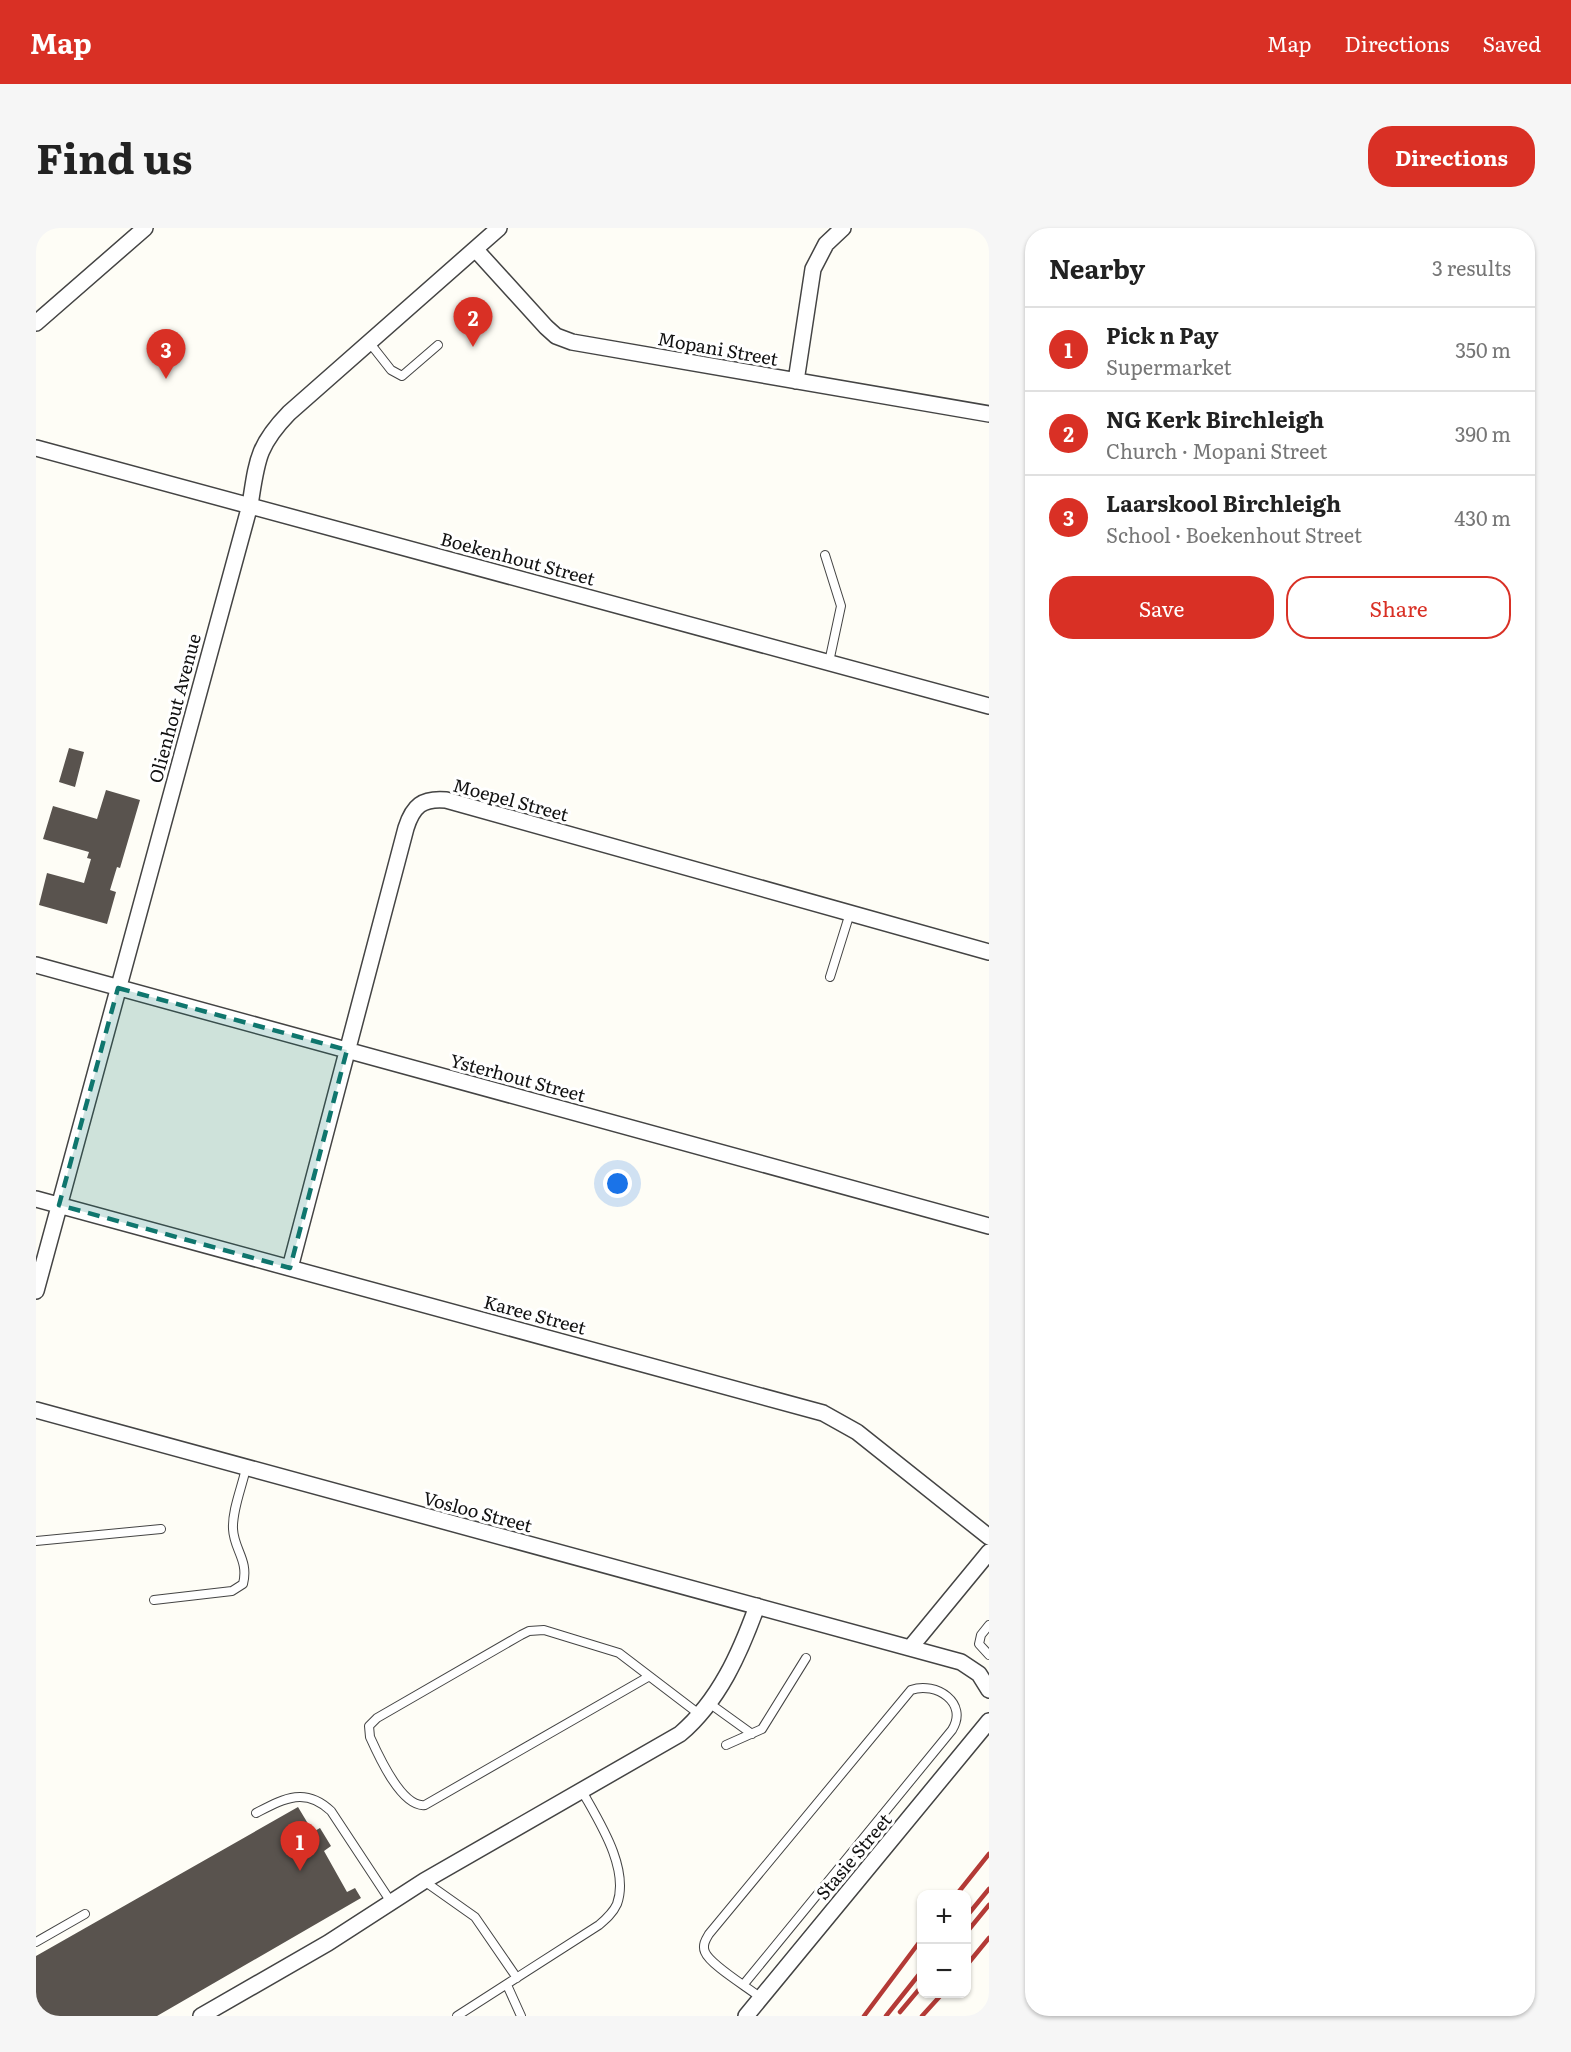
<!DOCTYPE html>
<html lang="en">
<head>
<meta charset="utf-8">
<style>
  :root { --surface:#fff; --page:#f6f6f6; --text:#222; --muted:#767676; --line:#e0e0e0; --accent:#d93025 }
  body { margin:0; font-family:Literata,serif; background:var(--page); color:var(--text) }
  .controls { position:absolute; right:18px; bottom:18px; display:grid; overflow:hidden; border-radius:12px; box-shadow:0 2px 4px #0004 }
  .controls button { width:54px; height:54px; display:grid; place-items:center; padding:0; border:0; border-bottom:2px solid var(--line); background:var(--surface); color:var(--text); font:30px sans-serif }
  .you { position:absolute; left:582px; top:956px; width:21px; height:21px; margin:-15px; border:4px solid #fff; border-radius:50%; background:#1a73e8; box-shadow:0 0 0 9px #1a73e833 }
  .badge { display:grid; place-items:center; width:39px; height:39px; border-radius:50%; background:var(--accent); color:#fff; font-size:20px; font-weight:700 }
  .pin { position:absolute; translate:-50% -50px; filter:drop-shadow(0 2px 3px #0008) }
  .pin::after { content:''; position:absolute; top:32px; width:21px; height:18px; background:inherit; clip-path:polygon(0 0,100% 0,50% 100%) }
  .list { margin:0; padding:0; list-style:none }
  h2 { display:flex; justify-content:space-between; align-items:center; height:78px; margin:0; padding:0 24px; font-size:26px }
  h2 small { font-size:20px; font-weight:400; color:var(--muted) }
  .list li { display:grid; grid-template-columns:39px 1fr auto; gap:18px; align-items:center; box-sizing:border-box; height:84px; padding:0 24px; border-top:2px solid var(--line) }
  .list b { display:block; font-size:22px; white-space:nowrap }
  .list p { margin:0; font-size:20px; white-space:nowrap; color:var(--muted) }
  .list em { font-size:20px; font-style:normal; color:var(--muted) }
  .actions { display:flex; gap:12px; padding:18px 24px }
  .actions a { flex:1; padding:14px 0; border:2px solid var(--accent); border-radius:24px; text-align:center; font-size:21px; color:var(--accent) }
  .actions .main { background:var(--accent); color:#fff }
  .map { position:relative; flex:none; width:953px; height:1788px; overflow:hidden; border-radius:24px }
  header { display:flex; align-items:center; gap:36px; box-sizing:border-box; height:84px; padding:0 30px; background:var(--accent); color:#fff }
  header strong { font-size:28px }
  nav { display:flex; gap:33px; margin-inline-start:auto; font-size:21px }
  .intro { display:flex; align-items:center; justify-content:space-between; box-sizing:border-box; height:144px; padding:0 36px }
  h1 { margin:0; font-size:42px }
  .button { padding:15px 27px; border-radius:24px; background:var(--accent); color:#fff; font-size:21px; font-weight:700 }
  main { display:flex; gap:36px; padding:0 36px }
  aside { flex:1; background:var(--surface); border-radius:24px; box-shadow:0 2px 4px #0004 }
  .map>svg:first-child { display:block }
  .building { fill:#59534e }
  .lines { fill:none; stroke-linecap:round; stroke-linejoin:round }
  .service-casing { stroke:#444; stroke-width:10 }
  .minor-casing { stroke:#444; stroke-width:18 }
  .service { stroke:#fff; stroke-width:8 }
  .minor { stroke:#fff; stroke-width:15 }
  .rail { stroke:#b43a36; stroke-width:4.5 }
  .marked { fill:#0f766e; fill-opacity:0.2; stroke:#0f766e; stroke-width:4.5; stroke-dasharray:12 8; stroke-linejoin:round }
  .labels { text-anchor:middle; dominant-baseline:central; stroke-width:6; stroke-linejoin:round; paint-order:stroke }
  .street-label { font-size:18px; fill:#111; stroke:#fff }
</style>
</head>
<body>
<header>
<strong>Map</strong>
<nav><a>Map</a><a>Directions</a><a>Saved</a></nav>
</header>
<div class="intro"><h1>Find us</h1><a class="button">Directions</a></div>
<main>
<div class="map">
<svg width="953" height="1788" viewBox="0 0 953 1788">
  <rect width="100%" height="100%" fill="#fefdf6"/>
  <path class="building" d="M 33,520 L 48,524 L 39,559 L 23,554 Z
    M 70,562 L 104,572 L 84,640 L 81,639 L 74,662 L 80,664 L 71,696 L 3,677 L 11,645 L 48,655 L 55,631 L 51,630 L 53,624 L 7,611 L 17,578 L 61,591 Z
    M 262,1579 L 277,1604 L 284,1600 L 295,1618 L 288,1623 L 311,1664 L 319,1660 L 325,1670 L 121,1788 L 0,1788 L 0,1728 Z"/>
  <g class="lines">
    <g class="service-casing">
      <path id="service" d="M 333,114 L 355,142 L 366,148 L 402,117
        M 789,327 L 805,378 L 793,434
        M 794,749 L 814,685
        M 0,1313 L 125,1301
        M 118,1372 L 196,1363 L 207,1356 C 213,1332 198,1322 197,1301 C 196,1282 206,1259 210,1240
        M 953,1397 L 945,1407 L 943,1416 L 953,1427
        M 612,1449 L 389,1577 C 366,1580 343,1529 334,1509 L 333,1498 L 341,1490 L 485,1407 L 493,1403 L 508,1402 L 583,1425 L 663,1486
        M 673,1475 L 716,1506
        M 690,1517 L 726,1501 L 770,1430
        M 220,1585 C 247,1571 269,1558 295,1583 L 355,1674
        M 388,1653 L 439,1689 L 481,1750
        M 0,1714 L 49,1686
        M 708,1756 L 916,1502 C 933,1475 900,1453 875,1462 L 673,1706 C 670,1711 666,1717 669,1724 C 674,1737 713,1760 725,1770
        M 471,1757 L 485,1788
        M 421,1788 L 563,1697 C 570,1691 577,1685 581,1676 C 594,1640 562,1592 546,1563"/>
    </g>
    <g class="minor-casing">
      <path id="minor" d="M 440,22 L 510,99 L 520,108 L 536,114 L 953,186
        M 0,95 L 109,0
        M 760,153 L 777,41 L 790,16 L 807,0
        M 0,220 L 953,478
        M 0,737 L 953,998
        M 0,971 L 787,1185 L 821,1204 L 953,1309
        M 254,1040 L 370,600 C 377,578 386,570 410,572 L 953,724
        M 0,1063 L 214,277 C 221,233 221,218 253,185 L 463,0
        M 0,1182 L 925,1434 L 943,1446 L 953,1462
        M 874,1420 L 953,1324
        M 165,1788 L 292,1715 L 388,1653 L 644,1506 C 683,1473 704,1425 721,1378
        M 710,1788 L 953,1493"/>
    </g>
    <use href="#service" class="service"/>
    <use href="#minor" class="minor"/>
    <path class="rail" d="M 921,1666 L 953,1626
      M 930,1689 L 953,1661
      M 930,1705 L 953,1677
      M 930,1738 L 953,1710
      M 864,1784 L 885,1759
      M 828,1788 L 885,1712
      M 850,1788 L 885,1744
      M 886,1788 L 906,1766"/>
  </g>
  <path class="marked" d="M 82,760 L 311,822 L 254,1040 L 23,977 Z"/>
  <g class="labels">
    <g class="street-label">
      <text transform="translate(682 120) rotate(10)">Mopani Street</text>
      <text transform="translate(482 330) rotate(15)">Boekenhout Street</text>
      <text transform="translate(138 480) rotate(-75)">Olienhout Avenue</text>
      <text transform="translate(475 571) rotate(15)">Moepel Street</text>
      <text transform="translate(482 849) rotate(15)">Ysterhout Street</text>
      <text transform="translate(499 1086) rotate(15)">Karee Street</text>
      <text transform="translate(442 1283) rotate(15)">Vosloo Street</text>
      <text transform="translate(817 1628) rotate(-50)">Stasie Street</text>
    </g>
  </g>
</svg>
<div class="controls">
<button>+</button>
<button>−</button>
</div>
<div class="you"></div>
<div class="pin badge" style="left:264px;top:1643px">1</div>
<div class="pin badge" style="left:437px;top:119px">2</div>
<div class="pin badge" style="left:130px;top:151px">3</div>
</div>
<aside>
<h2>Nearby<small>3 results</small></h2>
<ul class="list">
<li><span class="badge">1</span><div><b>Pick n Pay</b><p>Supermarket</p></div><em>350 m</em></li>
<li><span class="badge">2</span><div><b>NG Kerk Birchleigh</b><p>Church · Mopani Street</p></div><em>390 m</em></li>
<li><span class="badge">3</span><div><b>Laarskool Birchleigh</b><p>School · Boekenhout Street</p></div><em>430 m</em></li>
</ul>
<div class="actions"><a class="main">Save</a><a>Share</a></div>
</aside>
</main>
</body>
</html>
